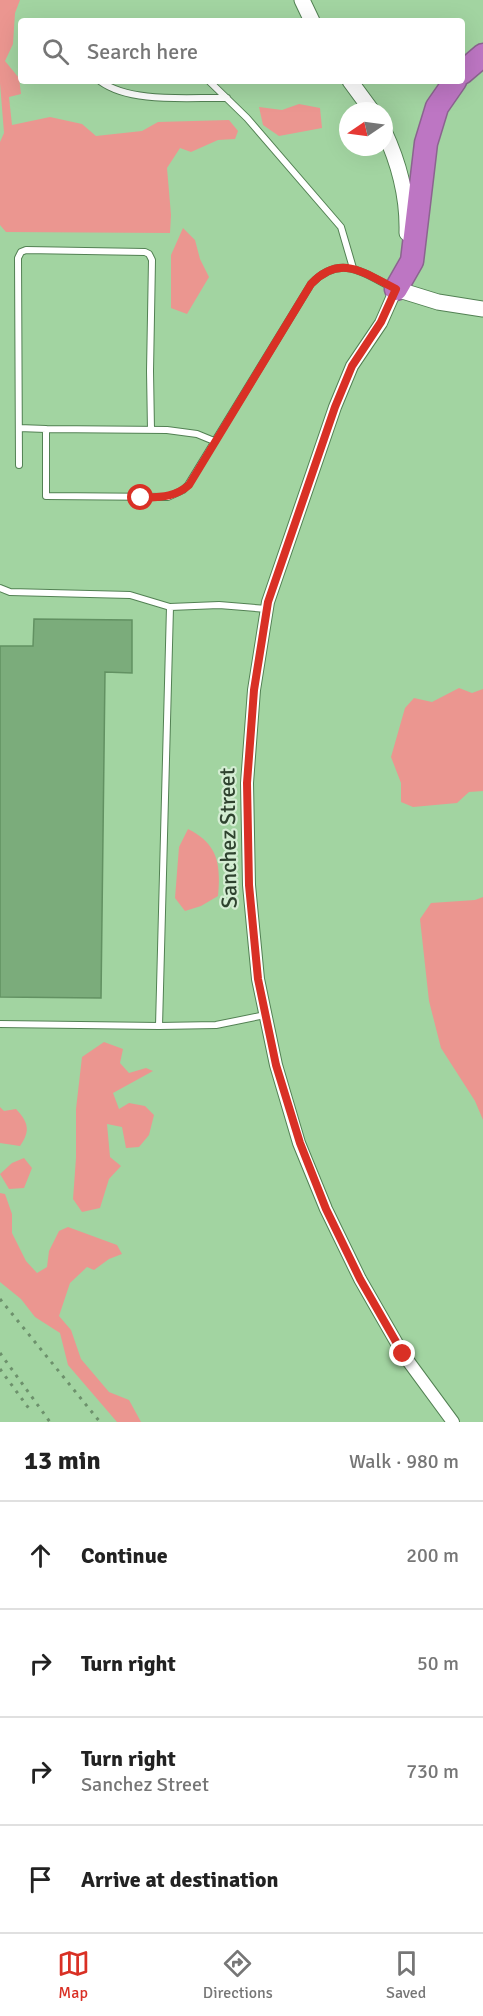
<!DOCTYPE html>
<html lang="en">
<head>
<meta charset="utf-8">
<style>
  :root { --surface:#fff; --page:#f2f2f2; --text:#222; --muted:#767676; --line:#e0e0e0; --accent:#d93025 }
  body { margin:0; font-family:Signika,sans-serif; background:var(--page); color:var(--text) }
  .compass { position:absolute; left:339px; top:102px; width:54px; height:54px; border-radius:50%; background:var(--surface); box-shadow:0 6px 24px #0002; rotate:257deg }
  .stop { position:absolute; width:18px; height:18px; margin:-14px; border:4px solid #d93025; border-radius:50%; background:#fff }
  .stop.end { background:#d93025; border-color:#fff; box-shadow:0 2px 6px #0008 }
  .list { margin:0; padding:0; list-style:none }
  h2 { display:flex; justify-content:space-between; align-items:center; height:78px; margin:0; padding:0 24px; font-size:26px }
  h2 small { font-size:20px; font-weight:400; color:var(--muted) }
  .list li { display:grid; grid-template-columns:39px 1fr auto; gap:18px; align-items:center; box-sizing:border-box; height:108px; padding:0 24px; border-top:2px solid var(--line) }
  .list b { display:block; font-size:22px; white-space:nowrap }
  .list p { margin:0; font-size:20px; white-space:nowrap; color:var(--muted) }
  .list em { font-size:20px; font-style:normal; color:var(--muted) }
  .icon { flex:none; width:33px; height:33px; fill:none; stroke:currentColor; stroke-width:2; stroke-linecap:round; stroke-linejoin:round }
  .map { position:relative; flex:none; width:483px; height:1422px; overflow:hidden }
  .search { position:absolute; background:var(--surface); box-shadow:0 6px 24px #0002; left:18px; right:18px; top:18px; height:66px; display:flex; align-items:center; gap:15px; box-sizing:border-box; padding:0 21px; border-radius:6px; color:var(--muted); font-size:22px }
  .sheet { height:510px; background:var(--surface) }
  nav { display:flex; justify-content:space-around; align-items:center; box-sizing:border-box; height:84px; border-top:2px solid var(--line); background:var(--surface); font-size:16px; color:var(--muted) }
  nav a { display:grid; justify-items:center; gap:3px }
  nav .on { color:var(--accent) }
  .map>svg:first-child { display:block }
  .green { fill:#eb9690 }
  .building { fill:#7bac7b; stroke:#629162; stroke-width:1.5 }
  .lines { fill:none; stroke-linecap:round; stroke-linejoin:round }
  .service-casing { stroke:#528153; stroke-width:8 }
  .minor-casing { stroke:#528153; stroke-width:14 }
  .tertiary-casing { stroke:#528153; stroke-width:17 }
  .motorway-casing { stroke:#8b648f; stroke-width:25 }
  .service { stroke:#fff; stroke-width:6 }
  .minor { stroke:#fff; stroke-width:12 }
  .tertiary { stroke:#fff; stroke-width:15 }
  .motorway { stroke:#bd76c3; stroke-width:22 }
  .rail { stroke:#6d916c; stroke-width:3; stroke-dasharray:3 6; stroke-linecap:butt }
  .route { stroke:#d93025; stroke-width:8 }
  .labels { text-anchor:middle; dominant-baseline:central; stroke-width:4.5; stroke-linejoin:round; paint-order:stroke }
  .street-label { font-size:22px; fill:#2e422e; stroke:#d4edd3 }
</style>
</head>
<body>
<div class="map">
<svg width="483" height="1422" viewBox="0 0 483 1422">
  <rect width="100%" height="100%" fill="#a2d4a1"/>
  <path class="green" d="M 0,0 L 20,0 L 15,13 L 13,44 L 5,61 L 19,78 L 21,94 L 9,97 L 12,125 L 50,117 L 82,124 L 96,136 L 142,131 L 158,122 L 229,120 L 238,131 L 235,139 L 218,140 L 191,152 L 180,148 L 167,168 L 171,215 L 170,233 L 6,232 L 0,225 L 0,142 L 4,133 L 0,83 Z
    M 299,104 L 320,108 L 322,128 L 279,136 L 263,125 L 259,107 L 282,110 Z
    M 183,228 L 195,240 L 200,259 L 209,277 L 187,314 L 171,308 L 171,255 Z
    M 459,688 L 472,693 L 483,689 L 483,791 L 469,792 L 457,803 L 413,807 L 401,802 L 401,783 L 391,757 L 405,708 L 414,698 L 432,702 Z
    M 188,829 C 218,844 221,864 218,896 L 201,906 L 185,911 L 175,898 L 179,847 Z
    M 483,897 L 483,1120 L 475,1101 L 441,1048 L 429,1001 L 420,919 L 431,903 L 475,900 Z
    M 104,1042 L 123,1049 L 120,1063 L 129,1073 L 146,1068 L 153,1071 L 113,1093 L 119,1109 L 129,1103 L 145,1106 L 154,1115 L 149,1135 L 139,1147 L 126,1148 L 122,1127 L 107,1124 L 110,1157 L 121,1166 L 109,1179 L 100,1208 L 82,1212 L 73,1199 L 76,1158 L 76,1109 L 82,1057 Z
    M 0,1107 L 4,1111 L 16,1109 C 28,1122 31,1130 20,1146 L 0,1143 Z
    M 24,1158 L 32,1168 L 24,1188 L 9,1189 L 0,1174 L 12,1163 Z
    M 0,1193 L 5,1194 L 12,1214 L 12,1233 L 26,1261 L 37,1273 L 47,1267 L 49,1251 L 59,1231 L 68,1227 L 117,1245 L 122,1254 L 109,1259 L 94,1270 L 87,1267 L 70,1283 L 59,1316 L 71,1330 L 81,1359 L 109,1392 L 129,1400 L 141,1422 L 117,1422 L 68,1365 L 60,1333 L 35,1317 L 21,1299 L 0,1282 Z"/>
  <path class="building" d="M 34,619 L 132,620 L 132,673 L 105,672 L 101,998 L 0,997 L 0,646 L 33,646 Z"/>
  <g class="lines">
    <g class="service-casing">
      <path id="service" d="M 100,81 C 131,104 190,97 227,98
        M 209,81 L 247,118 L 341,227 L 353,268
        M 19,428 L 46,429
        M 214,441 L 197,434 L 167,430 L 46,429 L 46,496 L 168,497 L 183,490 L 188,485 L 311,284 C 340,254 362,272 393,288
        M 19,465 L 18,258 L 21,252 L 26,250 L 145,252 L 149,254 L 152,260 L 150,371 L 151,430
        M 0,588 L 10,592 L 130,595 L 170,607
        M 265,1015 L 216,1025 L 159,1026 L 170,607 L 219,605 L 267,609
        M 0,1024 L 159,1026"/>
    </g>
    <g class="minor-casing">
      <path id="minor" d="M 396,289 L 381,323 L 352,366 L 335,407 L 268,602 L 254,690 L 247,783 L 249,885 L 258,979 L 276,1065 L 299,1143 L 326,1209 L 360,1279 L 403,1354 L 453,1422"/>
    </g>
    <g class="tertiary-casing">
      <path id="tertiary" d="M 302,0 L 312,21
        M 350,81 L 372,111
        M 384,131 C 399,163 408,197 407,233
        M 398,282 L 396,289 L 438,302 L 483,309"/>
    </g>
    <g class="motorway-casing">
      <path id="motorway" d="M 462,73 L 483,55
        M 396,289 L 412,261 L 426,143 L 437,107 L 455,81"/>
    </g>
    <use href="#service" class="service"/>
    <use href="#minor" class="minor"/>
    <use href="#tertiary" class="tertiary"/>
    <use href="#motorway" class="motorway"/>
    <path class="rail" d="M 0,1299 L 100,1422
      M 0,1353 L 50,1422
      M 0,1369 L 30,1410"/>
  </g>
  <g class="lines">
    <path class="route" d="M 141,498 C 159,497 174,498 189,485 L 311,284 C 340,253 364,273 396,289 L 381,322 L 352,366 L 335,407 L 268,602 L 254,690 L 247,783 L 249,885 L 258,979 L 276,1065 L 300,1143 L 326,1209 L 360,1279 L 403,1354"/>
  </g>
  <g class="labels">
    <g class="street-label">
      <text transform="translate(228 838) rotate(-91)">Sanchez Street</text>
    </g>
  </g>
</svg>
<svg class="compass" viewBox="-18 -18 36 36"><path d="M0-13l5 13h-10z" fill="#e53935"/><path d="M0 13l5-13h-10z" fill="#767676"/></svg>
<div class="stop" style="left:141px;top:498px"></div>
<div class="stop end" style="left:403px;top:1354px"></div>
<div class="search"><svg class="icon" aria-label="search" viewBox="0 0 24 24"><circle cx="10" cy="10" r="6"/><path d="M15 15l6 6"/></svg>Search here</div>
</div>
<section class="sheet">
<h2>13 min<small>Walk · 980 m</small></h2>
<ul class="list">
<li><svg class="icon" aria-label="ahead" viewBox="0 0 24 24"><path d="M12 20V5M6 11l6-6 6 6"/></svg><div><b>Continue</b></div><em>200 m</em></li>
<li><svg class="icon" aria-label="right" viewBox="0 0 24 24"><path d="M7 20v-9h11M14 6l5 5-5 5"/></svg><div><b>Turn right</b></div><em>50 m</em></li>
<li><svg class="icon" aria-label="right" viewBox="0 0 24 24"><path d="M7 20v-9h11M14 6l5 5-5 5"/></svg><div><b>Turn right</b><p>Sanchez Street</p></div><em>730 m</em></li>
<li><svg class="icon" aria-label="arrive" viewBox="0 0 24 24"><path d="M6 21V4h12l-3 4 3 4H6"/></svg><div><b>Arrive at destination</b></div></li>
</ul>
</section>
<nav>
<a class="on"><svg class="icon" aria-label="map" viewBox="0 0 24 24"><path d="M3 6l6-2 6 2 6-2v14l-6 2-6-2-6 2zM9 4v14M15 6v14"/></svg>Map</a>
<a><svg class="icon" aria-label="directions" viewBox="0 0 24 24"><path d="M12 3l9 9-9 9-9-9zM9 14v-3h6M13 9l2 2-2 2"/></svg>Directions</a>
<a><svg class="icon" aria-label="saved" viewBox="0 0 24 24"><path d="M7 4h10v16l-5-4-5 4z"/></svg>Saved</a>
</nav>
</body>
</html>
